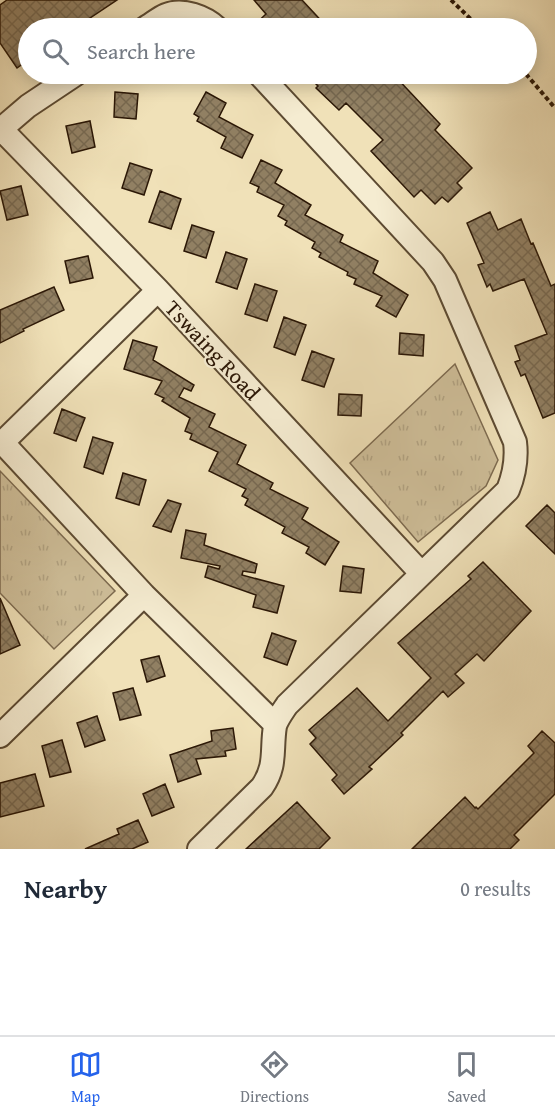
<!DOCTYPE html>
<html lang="en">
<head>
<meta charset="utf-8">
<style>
  :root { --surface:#fff; --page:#f2f2f3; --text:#1f2937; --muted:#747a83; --line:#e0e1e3; --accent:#2563eb }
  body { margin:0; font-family:"Gentium Book Plus",serif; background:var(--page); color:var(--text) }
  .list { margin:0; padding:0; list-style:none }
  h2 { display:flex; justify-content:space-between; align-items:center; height:78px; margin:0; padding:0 24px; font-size:26px }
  h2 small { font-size:20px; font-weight:400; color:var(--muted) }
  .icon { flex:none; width:33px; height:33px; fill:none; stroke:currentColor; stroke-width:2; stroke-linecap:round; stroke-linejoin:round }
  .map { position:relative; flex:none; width:555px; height:849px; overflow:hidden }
  .search { position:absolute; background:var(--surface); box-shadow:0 3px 15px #0003; left:18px; right:18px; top:18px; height:66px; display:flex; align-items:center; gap:15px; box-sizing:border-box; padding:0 21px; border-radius:33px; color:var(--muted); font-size:22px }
  .sheet { height:186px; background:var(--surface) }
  nav { display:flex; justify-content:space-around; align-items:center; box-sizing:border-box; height:84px; border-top:2px solid var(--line); background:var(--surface); font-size:16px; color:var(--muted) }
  nav a { display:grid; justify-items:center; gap:3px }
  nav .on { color:var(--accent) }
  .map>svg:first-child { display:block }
  .grass { fill:url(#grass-tufts); stroke:#7d6b50; stroke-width:1.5 }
  .building { fill:url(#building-cross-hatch); stroke:#2b1706; stroke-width:1.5 }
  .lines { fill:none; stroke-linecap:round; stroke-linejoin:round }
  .minor-casing { stroke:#5c4a32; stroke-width:26 }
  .path { stroke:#2b1706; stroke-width:4; stroke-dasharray:4.5 3; stroke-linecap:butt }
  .minor { stroke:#f5ecd1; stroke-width:22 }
  .labels { text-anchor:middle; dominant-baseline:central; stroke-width:4.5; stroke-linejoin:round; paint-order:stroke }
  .street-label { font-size:22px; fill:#2b1706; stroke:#f5ecd1 }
</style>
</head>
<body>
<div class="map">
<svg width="555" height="849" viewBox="0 0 555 849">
  <defs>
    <pattern id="grass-tufts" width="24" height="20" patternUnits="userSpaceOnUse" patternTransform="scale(1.5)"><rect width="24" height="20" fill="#cfbf9a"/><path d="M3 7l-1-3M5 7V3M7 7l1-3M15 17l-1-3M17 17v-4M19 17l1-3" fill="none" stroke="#b2a383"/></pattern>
    <pattern id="building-cross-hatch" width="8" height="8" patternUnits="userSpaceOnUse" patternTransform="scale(1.5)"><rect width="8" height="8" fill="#918063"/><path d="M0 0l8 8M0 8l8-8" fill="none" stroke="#776850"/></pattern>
  </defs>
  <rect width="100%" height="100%" fill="#f0e1b8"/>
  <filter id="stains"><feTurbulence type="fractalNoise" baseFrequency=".00333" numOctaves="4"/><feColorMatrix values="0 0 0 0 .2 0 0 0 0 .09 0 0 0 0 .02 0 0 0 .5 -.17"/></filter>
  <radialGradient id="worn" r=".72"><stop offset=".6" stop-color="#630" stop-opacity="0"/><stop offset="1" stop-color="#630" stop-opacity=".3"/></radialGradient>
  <path class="grass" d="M 455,364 L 498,460 L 486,486 L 418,542 L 350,463 Z
    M 0,471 L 115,591 L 54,649 L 0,593 Z"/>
  <path class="building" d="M 7,0 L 117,0 L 75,28 L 28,28 L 28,60 L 17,68 L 0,43 L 0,5 Z
    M 254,0 L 302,0 L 328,28 L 251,28 L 266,14 Z
    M 306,74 L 393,74 L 440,124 L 435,130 L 472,168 L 457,183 L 462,188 L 448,202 L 442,197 L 435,204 L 421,190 L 414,197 L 371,151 L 383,140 L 346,103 L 339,110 L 316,88 L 318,86 Z
    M 115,92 L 138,94 L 136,119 L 114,117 Z
    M 206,92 L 226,103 L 219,117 L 253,135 L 242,158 L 221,148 L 226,137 L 197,121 L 199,117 L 194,114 Z
    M 90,121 L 95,147 L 72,153 L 66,126 Z
    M 261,160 L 282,170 L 275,183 L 311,205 L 305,215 L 343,235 L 340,242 L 378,261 L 373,273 L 408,295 L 396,317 L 376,306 L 382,296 L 354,284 L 356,279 L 347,275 L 348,272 L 319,257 L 321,253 L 312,248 L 315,242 L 285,225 L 287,221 L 278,216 L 284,205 L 257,192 L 259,187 L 250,183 Z
    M 130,163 L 152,170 L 144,195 L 122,188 Z
    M 21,186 L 28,215 L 7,220 L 0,191 Z
    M 160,191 L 181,199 L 171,229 L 149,222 Z
    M 490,212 L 498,230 L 521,219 L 531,244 L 533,243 L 551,286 L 555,284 L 555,413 L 543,418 L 525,374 L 521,376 L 515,362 L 520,360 L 515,346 L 547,334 L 524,279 L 493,291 L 490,284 L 487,287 L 478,265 L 484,263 L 467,223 Z
    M 192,225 L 214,232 L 206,258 L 184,251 Z
    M 226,252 L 247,259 L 237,289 L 216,282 Z
    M 88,256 L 93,278 L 70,283 L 65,261 Z
    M 255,284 L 277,291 L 267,321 L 245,314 Z
    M 54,287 L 64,310 L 23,329 L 24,331 L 0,343 L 0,310 Z
    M 284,317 L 306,325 L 295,355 L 274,347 Z
    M 400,333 L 424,335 L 423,356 L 399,354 Z
    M 133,340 L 157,347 L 153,360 L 194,385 L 191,391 L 184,388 L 179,397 L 215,414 L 209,427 L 246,445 L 237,464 L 273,483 L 270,489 L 308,508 L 302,519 L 339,542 L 325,565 L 306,553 L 309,547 L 282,533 L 285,527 L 245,505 L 248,499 L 242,496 L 246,489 L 209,471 L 218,452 L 190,439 L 192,434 L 185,431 L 190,418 L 162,401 L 164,398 L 155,394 L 162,381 L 124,369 Z
    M 312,351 L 334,359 L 324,387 L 302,380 Z
    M 339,394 L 362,395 L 361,416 L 338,415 Z
    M 62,409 L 85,418 L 76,441 L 54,433 Z
    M 93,437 L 113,443 L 103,474 L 84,467 Z
    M 123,473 L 146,480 L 139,505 L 116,498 Z
    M 168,500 L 181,504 L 171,532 L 153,526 Z
    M 547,505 L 555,513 L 555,554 L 526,526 Z
    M 186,530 L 206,534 L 204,545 L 257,564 L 255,573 L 243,571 L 242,575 L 284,586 L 277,613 L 253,607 L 256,595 L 205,577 L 208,566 L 219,569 L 220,566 L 181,558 Z
    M 483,562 L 531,611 L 484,661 L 477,654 L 455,674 L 464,683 L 448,697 L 443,691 L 401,733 L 403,735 L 369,767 L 372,769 L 344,794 L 332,780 L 337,775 L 310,744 L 316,738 L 309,730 L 357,688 L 388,721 L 431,678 L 398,643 L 471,579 L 468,576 Z
    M 343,566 L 364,569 L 361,593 L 340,591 Z
    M 0,598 L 20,645 L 0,654 Z
    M 272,633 L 296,641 L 287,665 L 264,657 Z
    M 159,656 L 165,676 L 147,682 L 141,660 Z
    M 133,688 L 141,715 L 120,720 L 113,693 Z
    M 97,716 L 105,740 L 85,747 L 77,723 Z
    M 233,728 L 236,749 L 225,751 L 226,756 L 196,759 L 201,774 L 178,782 L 170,755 L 212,741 L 211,731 Z
    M 542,731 L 555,743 L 555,794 L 514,835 L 519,840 L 510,849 L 412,849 L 465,797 L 475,808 L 476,807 L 478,809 L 534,753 L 528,746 Z
    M 62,740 L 71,772 L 50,777 L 42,746 Z
    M 35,774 L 44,806 L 0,817 L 0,783 Z
    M 165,784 L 174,807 L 152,816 L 143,794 Z
    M 297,802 L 330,838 L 319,849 L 246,849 Z
    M 138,820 L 148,842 L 132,849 L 85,849 L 119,834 L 117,829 Z"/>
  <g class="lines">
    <g class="minor-casing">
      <path id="minor" d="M 145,28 C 152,24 159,18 166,15 C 183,8 205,17 217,28
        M 1,129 L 158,290 L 421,573
        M 0,130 L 28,106 L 76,74
        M 3,443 L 144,595 L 275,724
        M 0,445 L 158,290
        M 0,736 L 144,595
        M 199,849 L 262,787 C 277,765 271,750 275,726 C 277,719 283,711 287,705 L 508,490 C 514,475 517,458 515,442 L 445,280 L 433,262 L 259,74"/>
    </g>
    <path class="path" d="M 451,0 L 480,28
      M 526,74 L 555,108"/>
    <use href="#minor" class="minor"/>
  </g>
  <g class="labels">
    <g class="street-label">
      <text transform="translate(213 350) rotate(47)">Tswaing Road</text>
    </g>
  </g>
  <rect width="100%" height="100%" filter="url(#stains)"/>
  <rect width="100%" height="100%" fill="url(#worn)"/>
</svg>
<div class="search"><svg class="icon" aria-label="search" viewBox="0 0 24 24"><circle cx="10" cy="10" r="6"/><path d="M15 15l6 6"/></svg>Search here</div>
</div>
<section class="sheet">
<h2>Nearby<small>0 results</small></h2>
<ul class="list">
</ul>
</section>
<nav>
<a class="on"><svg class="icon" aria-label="map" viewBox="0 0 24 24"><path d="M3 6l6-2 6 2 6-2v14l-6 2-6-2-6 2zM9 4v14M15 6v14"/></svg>Map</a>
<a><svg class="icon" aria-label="directions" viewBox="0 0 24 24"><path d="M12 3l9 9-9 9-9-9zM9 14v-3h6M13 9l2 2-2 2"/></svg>Directions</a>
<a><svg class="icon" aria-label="saved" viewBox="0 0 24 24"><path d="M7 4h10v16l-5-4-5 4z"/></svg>Saved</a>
</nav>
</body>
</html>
